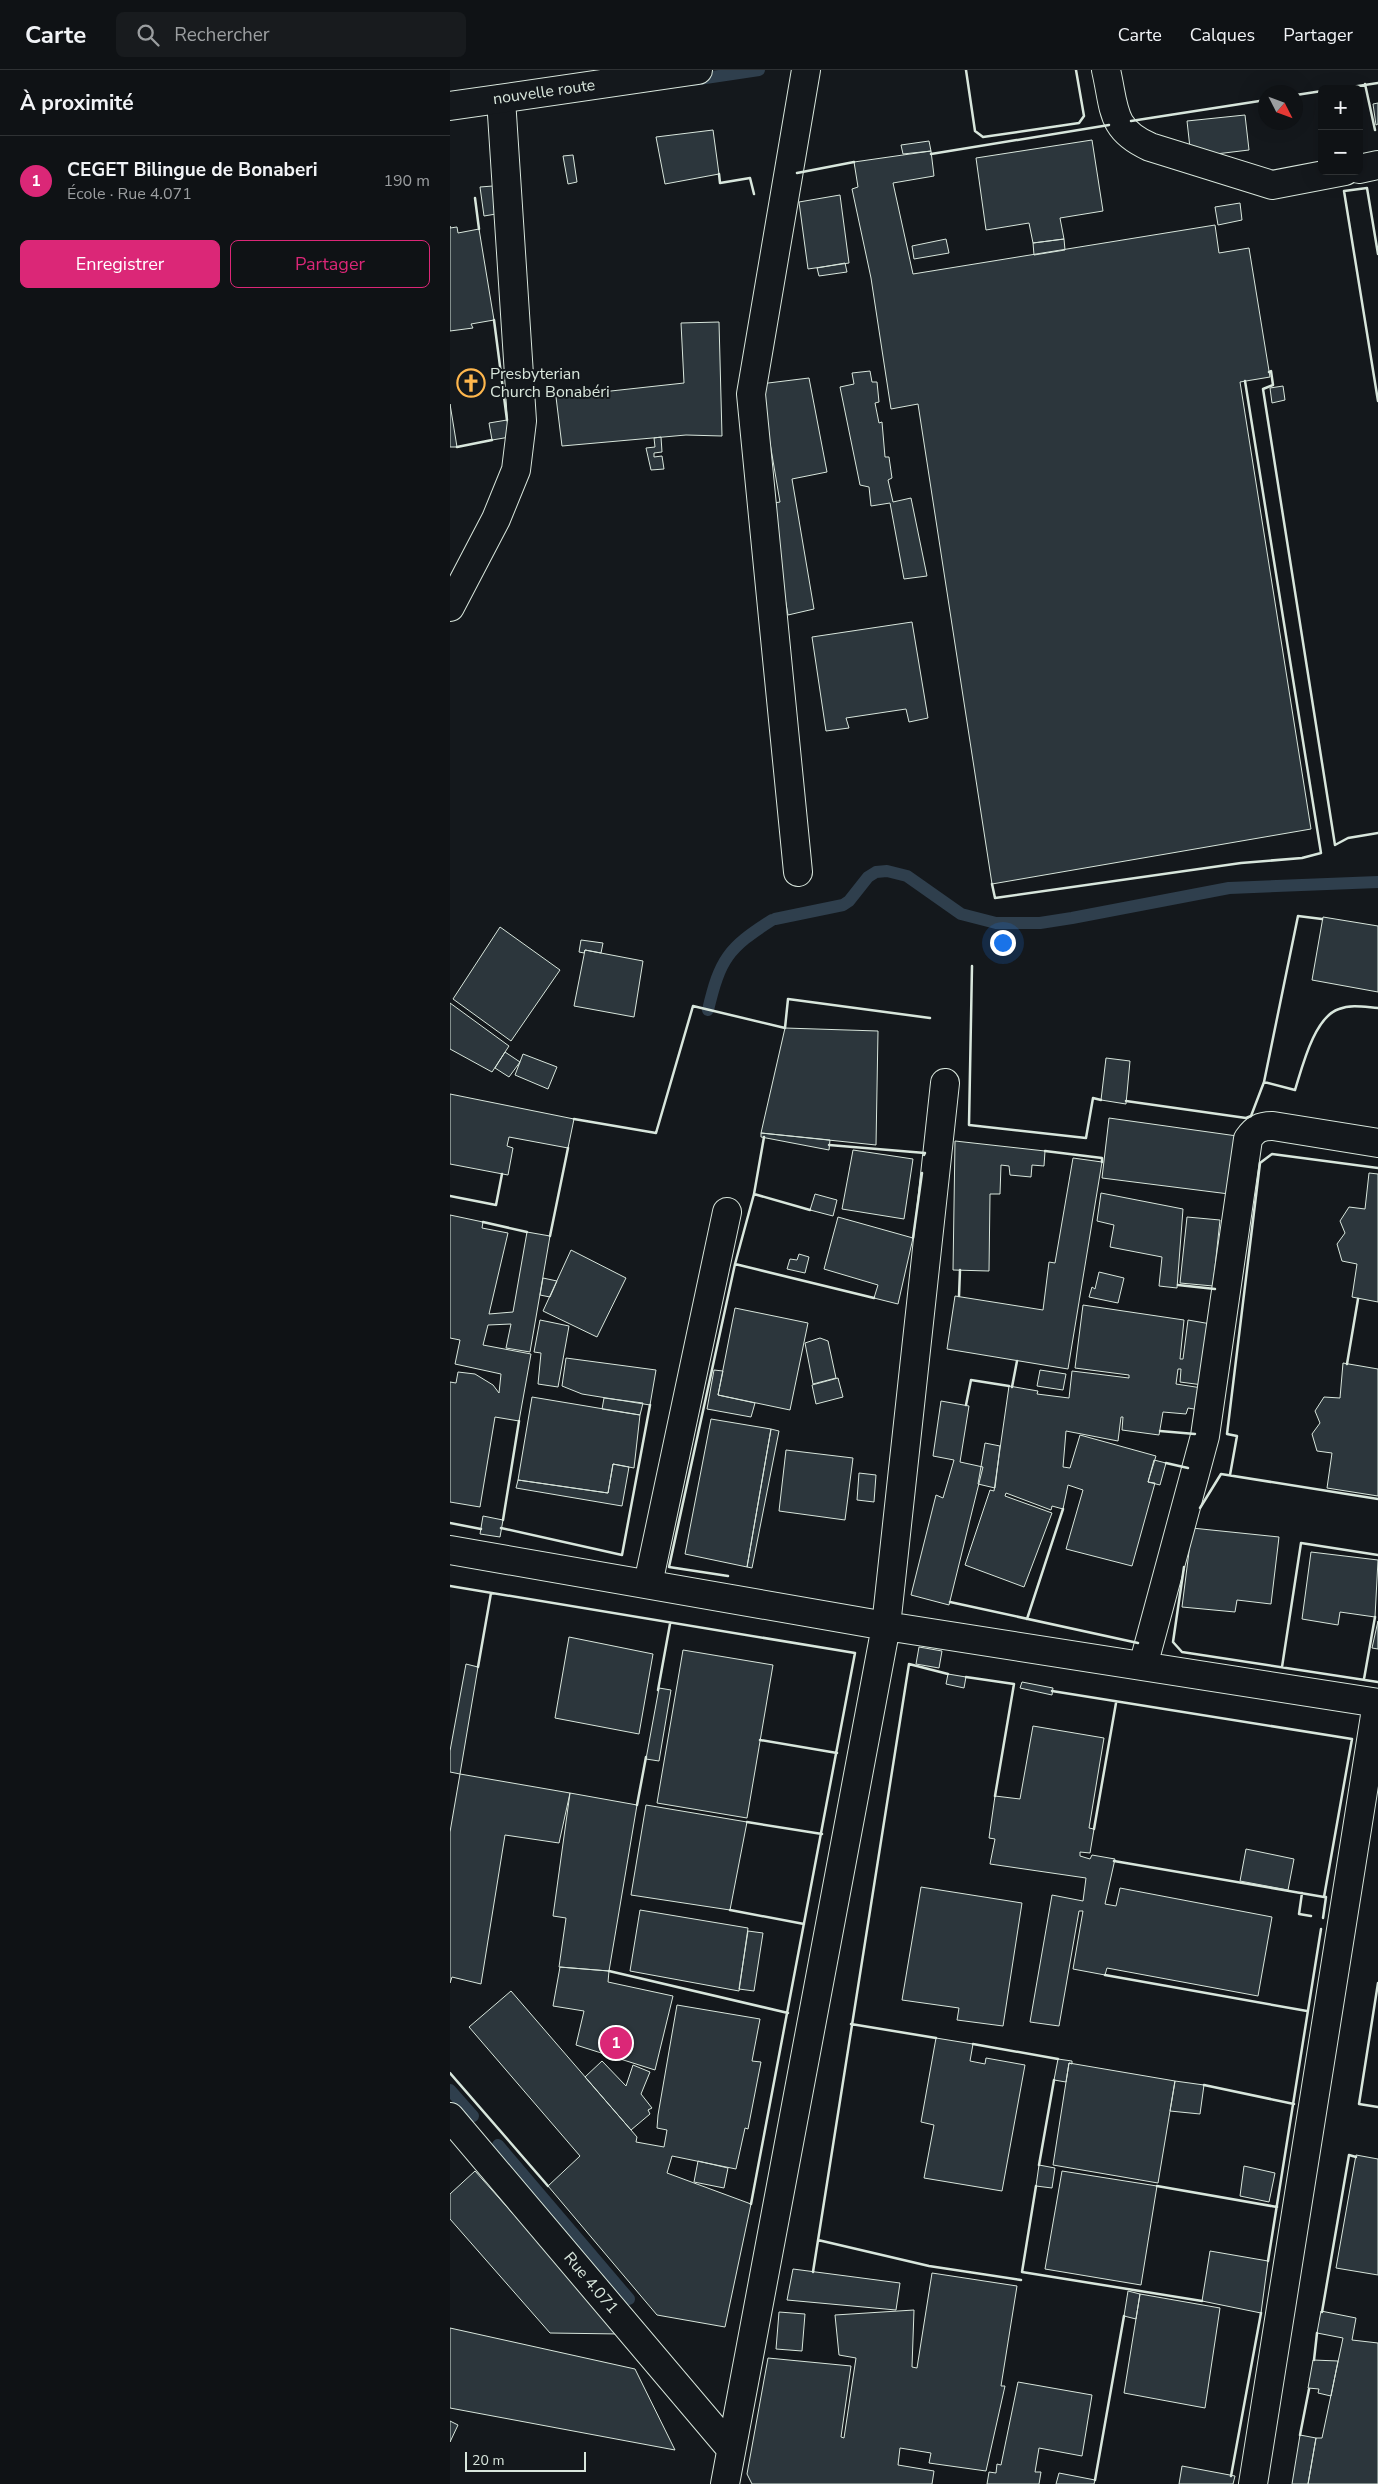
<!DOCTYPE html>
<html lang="fr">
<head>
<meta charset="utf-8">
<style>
  :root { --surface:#0f1215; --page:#181b1e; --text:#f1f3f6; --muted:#9b9ea0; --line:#2f3234; --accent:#db2777 }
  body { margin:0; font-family:"Nunito Sans",sans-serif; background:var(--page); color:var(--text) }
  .controls { position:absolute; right:15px; top:15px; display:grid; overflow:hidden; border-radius:8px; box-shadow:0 5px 20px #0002 }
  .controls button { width:45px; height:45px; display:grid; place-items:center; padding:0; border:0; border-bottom:1px solid var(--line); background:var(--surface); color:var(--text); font:25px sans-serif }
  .compass { position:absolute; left:808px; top:15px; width:45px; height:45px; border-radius:50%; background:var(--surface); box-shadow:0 5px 20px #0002; rotate:132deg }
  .scale { position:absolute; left:15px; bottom:12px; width:121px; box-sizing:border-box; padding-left:5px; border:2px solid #d8e6dc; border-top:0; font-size:14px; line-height:18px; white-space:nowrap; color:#d8e6dc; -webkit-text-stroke:4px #14181c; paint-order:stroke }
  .you { position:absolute; left:552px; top:872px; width:18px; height:18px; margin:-12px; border:4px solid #fff; border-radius:50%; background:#1a73e8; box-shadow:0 0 0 8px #1a73e833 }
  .badge { display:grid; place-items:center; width:32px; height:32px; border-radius:50%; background:var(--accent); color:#fff; font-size:16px; font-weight:700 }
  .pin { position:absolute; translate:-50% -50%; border:2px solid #fff; box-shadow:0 1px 5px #0006 }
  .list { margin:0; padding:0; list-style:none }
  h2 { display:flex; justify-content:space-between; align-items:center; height:65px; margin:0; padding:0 20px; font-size:21px }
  h2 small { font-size:16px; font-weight:400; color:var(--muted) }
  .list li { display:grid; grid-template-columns:32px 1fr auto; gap:15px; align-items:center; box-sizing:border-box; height:90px; padding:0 20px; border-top:1px solid var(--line) }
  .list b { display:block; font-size:19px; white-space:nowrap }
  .list p { margin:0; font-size:16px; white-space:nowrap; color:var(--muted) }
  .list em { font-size:16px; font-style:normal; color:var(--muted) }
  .actions { display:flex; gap:10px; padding:15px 20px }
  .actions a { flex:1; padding:11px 0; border:1px solid var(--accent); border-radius:8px; text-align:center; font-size:18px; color:var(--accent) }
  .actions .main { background:var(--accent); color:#fff }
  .icon { flex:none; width:28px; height:28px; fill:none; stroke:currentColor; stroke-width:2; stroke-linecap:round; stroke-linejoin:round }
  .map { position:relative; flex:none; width:928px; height:2414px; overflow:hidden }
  header { display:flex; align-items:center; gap:30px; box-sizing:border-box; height:70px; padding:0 25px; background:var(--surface); border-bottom:1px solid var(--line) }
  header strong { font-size:24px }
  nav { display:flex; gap:28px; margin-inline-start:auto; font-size:18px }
  .search { width:350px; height:45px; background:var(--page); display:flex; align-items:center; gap:12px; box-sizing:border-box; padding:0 18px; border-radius:8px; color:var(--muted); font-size:19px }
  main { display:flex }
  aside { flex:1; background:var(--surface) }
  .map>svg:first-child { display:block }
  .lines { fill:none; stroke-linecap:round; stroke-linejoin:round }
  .stream { stroke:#2f3f4d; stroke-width:12 }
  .building { fill:#2c363c; stroke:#d8e6dc }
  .minor-casing { stroke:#d8e6dc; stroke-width:30 }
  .highway-casing { stroke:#d8e6dc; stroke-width:30 }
  .minor { stroke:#14181c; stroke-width:28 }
  .highway { stroke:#14181c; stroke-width:28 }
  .wall { stroke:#d8e6dc; stroke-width:2.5 }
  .labels { text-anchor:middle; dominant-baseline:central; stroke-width:4; stroke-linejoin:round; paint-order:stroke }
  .street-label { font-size:16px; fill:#d8e6dc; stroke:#14181c }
  .poi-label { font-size:16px; fill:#d8e6dc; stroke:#14181c; text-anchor:start }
</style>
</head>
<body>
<header>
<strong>Carte</strong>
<div class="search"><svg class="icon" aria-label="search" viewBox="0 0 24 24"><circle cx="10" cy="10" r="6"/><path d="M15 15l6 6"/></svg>Rechercher</div>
<nav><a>Carte</a><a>Calques</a><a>Partager</a></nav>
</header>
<main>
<aside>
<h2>À proximité<small></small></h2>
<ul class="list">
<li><span class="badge">1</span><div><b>CEGET Bilingue de Bonaberi</b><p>École · Rue 4.071</p></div><em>190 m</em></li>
</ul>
<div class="actions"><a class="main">Enregistrer</a><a>Partager</a></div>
</aside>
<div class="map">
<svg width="928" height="2414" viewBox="0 0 928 2414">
  <rect width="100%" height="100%" fill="#14181c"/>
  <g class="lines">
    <path class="stream" d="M 242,10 L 309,0
      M 325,849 L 393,835 L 399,831 L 418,807 L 426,802 L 437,801 L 457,806 L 511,844 L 546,853 L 590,853 L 622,848 L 779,818 L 928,812
      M 258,940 C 270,889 278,878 322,850
      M 0,2020 L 23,2046
      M 48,2075 L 179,2229"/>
  </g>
  <path class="building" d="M 928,33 L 928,54 L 926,55 L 923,34 Z
    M 795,45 L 799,80 L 741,87 L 737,51 Z
    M 263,60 L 269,104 L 215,114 L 206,67 Z
    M 642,70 L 653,141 L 610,148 L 614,169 L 583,173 L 579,153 L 536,160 L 526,88 Z
    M 479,71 L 481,81 L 453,84 L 451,75 Z
    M 481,81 L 484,106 L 443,113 L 463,204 L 765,155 L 769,183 L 799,178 L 820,307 L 790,312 L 861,759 L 542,814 L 468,334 L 441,339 L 421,208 L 402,119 L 408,117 L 404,92 Z
    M 123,85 L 127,112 L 118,114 L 113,86 Z
    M 43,116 L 46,144 L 34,146 L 30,117 Z
    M 390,125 L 399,193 L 358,199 L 349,132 Z
    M 790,133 L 792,150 L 768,155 L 765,137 Z
    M 0,156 L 0,158 L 7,157 L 8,163 L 29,159 L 44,250 L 21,254 L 23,258 L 0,261 Z
    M 496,169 L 499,183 L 464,189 L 462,176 Z
    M 614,169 L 615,180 L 584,185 L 583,173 Z
    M 395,193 L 397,202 L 369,206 L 367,198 Z
    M 269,252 L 272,366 L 236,365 L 112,376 L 106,327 L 234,313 L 231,253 Z
    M 420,301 L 422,312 L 427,312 L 429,332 L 425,333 L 429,353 L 432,352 L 435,387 L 439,387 L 442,408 L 438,410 L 443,432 L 461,428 L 477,506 L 454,509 L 440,433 L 421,436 L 419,417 L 410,415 L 390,317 L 404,314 L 402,303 Z
    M 359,308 L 377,402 L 342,409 L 364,539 L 338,545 L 318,434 L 330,432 L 310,314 Z
    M 833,316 L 835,330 L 822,333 L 820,318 Z
    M 0,334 L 7,377 L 0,377 Z
    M 57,350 L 60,367 L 42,370 L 39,353 Z
    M 211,367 L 212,382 L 204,383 L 204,387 L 212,386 L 214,399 L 201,400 L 196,378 L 205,377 L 204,368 Z
    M 462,552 L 478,648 L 459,652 L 456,639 L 396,648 L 399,658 L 376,661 L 362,567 Z
    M 873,847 L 928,856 L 928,922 L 862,910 Z
    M 50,857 L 110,900 L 61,971 L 3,929 Z
    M 131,870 L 153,873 L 151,883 L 135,880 L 134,883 L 129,882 Z
    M 135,880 L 193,891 L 184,947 L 124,936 Z
    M 0,933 L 59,976 L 42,1002 L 0,979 Z
    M 335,958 L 428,961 L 426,1075 L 311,1063 Z
    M 55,982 L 70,992 L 59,1007 L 45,998 Z
    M 73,984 L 107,997 L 98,1019 L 65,1005 Z
    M 656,988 L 680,991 L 676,1034 L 651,1030 Z
    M 0,1024 L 124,1049 L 118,1078 L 59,1067 L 57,1076 L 63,1078 L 58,1105 L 0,1094 Z
    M 659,1048 L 787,1066 L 779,1124 L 652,1108 Z
    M 311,1063 L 380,1070 L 379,1080 L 311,1067 Z
    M 505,1071 L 595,1081 L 594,1096 L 582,1095 L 581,1107 L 560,1105 L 559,1096 L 551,1095 L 550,1124 L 540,1124 L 539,1201 L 503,1200 Z
    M 403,1080 L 463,1089 L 454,1149 L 392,1139 Z
    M 623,1088 L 652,1092 L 618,1299 L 497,1279 L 505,1226 L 593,1240 L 599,1192 L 605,1193 Z
    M 919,1103 L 928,1104 L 928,1232 L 902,1227 L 907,1194 L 892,1191 L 887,1174 L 895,1163 L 890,1151 L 899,1137 L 915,1139 Z
    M 651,1123 L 733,1139 L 727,1218 L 709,1216 L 712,1187 L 660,1177 L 664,1155 L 647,1151 Z
    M 365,1124 L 387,1130 L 383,1146 L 360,1140 Z
    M 0,1145 L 33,1152 L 32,1158 L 58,1163 L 39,1244 L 63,1242 L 77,1162 L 100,1166 L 80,1282 L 56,1278 L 61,1254 L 38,1255 L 33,1275 L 81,1284 L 69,1351 L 45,1347 L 30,1437 L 0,1432 L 0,1312 L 6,1313 L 8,1302 L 25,1304 L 43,1315 L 49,1323 L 51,1304 L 5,1294 L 10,1270 L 0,1268 Z
    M 388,1147 L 463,1168 L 448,1234 L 424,1228 L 428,1215 L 374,1199 Z
    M 737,1147 L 770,1150 L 763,1216 L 730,1213 Z
    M 121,1180 L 176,1208 L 147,1267 L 93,1241 Z
    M 349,1184 L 359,1187 L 355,1203 L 337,1199 L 340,1189 L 347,1190 Z
    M 649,1202 L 674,1208 L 668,1233 L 639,1227 L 642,1217 L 645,1219 Z
    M 93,1208 L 107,1211 L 100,1227 L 90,1225 Z
    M 633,1235 L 734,1250 L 730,1289 L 733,1289 L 738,1250 L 761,1254 L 753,1315 L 730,1312 L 731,1299 L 728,1299 L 726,1314 L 752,1318 L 750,1340 L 738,1338 L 736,1344 L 713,1342 L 709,1365 L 672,1360 L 673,1347 L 671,1347 L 668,1371 L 616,1361 L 613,1397 L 620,1398 L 630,1365 L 706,1386 L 698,1412 L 705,1413 L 682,1496 L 616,1479 L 633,1420 L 618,1415 L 613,1439 L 602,1436 L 601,1440 L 556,1423 L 555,1426 L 602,1443 L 574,1517 L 515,1495 L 540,1420 L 544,1421 L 559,1316 L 588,1321 L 587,1324 L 619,1328 L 622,1301 L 679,1308 L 679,1305 L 625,1298 Z
    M 285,1238 L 358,1253 L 340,1340 L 268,1325 Z
    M 90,1250 L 119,1256 L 108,1317 L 88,1314 L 91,1283 L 84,1282 Z
    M 370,1268 L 378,1271 L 386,1308 L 363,1314 L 355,1273 Z
    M 116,1288 L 206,1300 L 200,1335 L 132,1324 L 112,1316 Z
    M 893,1293 L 928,1299 L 928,1426 L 877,1418 L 882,1383 L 867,1381 L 862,1364 L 870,1353 L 865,1341 L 874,1327 L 890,1328 Z
    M 264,1300 L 273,1301 L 268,1325 L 305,1333 L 301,1347 L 257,1339 Z
    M 590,1300 L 616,1304 L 613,1320 L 587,1316 Z
    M 388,1308 L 393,1327 L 366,1334 L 362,1315 Z
    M 82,1327 L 190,1345 L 184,1398 L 163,1394 L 158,1423 L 68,1410 Z
    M 154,1328 L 193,1333 L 190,1345 L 152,1339 Z
    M 491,1331 L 519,1336 L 510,1392 L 533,1397 L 499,1535 L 461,1525 L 486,1425 L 493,1428 L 504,1390 L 483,1386 Z
    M 261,1349 L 321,1359 L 297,1497 L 235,1484 Z
    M 321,1359 L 329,1361 L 302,1498 L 297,1497 Z
    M 535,1373 L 550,1376 L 545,1418 L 528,1414 Z
    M 336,1380 L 403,1388 L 395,1450 L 329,1441 Z
    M 704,1390 L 716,1393 L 710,1415 L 698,1412 Z
    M 163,1394 L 179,1397 L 172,1436 L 66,1418 L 68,1410 L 158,1423 Z
    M 409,1403 L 426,1405 L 424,1432 L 407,1430 Z
    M 33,1446 L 53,1450 L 50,1467 L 30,1464 Z
    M 742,1458 L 829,1467 L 821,1534 L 787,1530 L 785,1542 L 732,1537 Z
    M 861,1482 L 928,1490 L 925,1547 L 890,1542 L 888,1555 L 852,1549 Z
    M 928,1551 L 928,1579 L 922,1578 Z
    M 119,1567 L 203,1584 L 189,1664 L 105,1648 Z
    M 469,1577 L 492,1581 L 489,1598 L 466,1594 Z
    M 233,1580 L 323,1595 L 297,1748 L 207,1733 Z
    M 16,1594 L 28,1597 L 10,1704 L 0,1702 L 0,1681 Z
    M 498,1604 L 516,1607 L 514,1618 L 496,1614 Z
    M 572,1612 L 603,1618 L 602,1625 L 570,1618 Z
    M 209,1618 L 221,1620 L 209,1691 L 196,1689 Z
    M 583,1656 L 654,1668 L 639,1758 L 644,1759 L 640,1783 L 630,1782 L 630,1786 L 640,1789 L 642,1785 L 665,1789 L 655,1834 L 666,1836 L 670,1818 L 822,1847 L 808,1926 L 657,1898 L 655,1905 L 623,1899 L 633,1841 L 629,1841 L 609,1956 L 580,1952 L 602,1825 L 633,1831 L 636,1808 L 540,1794 L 545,1769 L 539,1768 L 545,1726 L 570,1729 Z
    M 10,1704 L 120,1723 L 109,1773 L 55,1765 L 31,1914 L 2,1907 L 0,1913 L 0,1762 Z
    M 120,1723 L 187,1735 L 159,1901 L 109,1897 L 116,1848 L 103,1846 Z
    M 196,1735 L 297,1752 L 280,1840 L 181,1825 Z
    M 796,1779 L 844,1789 L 838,1820 L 790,1811 Z
    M 471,1817 L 572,1833 L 553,1956 L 507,1950 L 509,1938 L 452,1930 Z
    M 190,1840 L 298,1858 L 289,1921 L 180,1901 Z
    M 298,1861 L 313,1863 L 304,1921 L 289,1919 Z
    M 110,1897 L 159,1901 L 158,1912 L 223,1926 L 205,2000 L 126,1975 L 134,1941 L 103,1936 Z
    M 61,1921 L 187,2067 L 186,2072 L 214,2077 L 217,2060 L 207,2058 L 208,2045 L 227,1935 L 310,1949 L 302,1991 L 311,1992 L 298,2059 L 295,2058 L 286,2099 L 222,2086 L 217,2103 L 301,2134 L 275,2257 L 207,2245 L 98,2116 L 130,2086 L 19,1957 Z
    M 486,1968 L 523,1974 L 520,1991 L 535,1994 L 536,1988 L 575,1995 L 552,2121 L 474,2108 L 484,2055 L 471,2052 Z
    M 608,1989 L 622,1991 L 622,1994 L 619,1993 L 616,2012 L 604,2010 Z
    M 152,1991 L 176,2016 L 183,1995 L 200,2002 L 191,2024 L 202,2038 L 198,2040 L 200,2044 L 181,2060 L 135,2007 Z
    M 619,1993 L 725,2011 L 708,2113 L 603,2095 Z
    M 725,2011 L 754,2015 L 750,2044 L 720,2041 Z
    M 906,2085 L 928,2089 L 928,2205 L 886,2198 Z
    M 248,2091 L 278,2098 L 274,2118 L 244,2112 Z
    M 589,2095 L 605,2098 L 602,2118 L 586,2116 Z
    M 794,2096 L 825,2103 L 819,2132 L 790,2126 Z
    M 25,2101 L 170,2264 L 100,2263 L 0,2149 L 0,2124 Z
    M 612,2101 L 707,2116 L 691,2215 L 595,2199 Z
    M 760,2181 L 818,2191 L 811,2243 L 752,2231 Z
    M 343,2199 L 450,2213 L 446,2240 L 337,2230 Z
    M 482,2203 L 567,2216 L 551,2316 L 555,2316 L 536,2401 L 479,2393 L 481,2383 L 450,2378 L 448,2395 L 484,2401 L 482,2414 L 302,2414 L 297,2404 L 318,2288 L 401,2296 L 391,2367 L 394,2368 L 406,2288 L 389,2285 L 385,2245 L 464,2240 L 462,2297 L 467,2298 Z
    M 678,2221 L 690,2224 L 686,2249 L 674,2246 Z
    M 690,2224 L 770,2238 L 755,2338 L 674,2323 Z
    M 871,2241 L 906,2248 L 902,2270 L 928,2273 L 928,2414 L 858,2414 L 866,2368 L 872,2368 L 893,2268 L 867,2263 Z
    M 329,2242 L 355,2244 L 352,2281 L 326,2279 Z
    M 0,2258 L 185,2299 L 225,2380 L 0,2338 Z
    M 863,2290 L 888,2291 L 881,2326 L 868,2323 L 869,2319 L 858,2318 Z
    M 568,2312 L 642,2325 L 632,2386 L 589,2378 L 585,2402 L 591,2402 L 589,2414 L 537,2414 L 539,2402 L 546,2403 L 547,2394 L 551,2395 Z
    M 0,2351 L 8,2355 L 0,2372 Z
    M 850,2365 L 866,2368 L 858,2414 L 842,2414 Z
    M 732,2396 L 785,2406 L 783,2414 L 729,2414 Z
    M 609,2403 L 645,2410 L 644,2414 L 606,2414 Z"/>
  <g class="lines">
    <g class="minor-casing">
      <path id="minor" d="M 656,0 C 665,39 660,59 700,77 L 822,115 L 895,101
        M 909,99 L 928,95
        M 0,537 L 46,449 L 66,400 L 72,351 L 51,29
        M 348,802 L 301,324 L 356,0
        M 0,1480 L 436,1556 L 928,1633
        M 198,1514 L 277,1142
        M 693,1596 L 755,1366 L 798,1069 C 805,1059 810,1056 823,1056 L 928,1073
        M 0,2047 L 281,2379
        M 275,2414 L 436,1556 L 495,1013
        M 803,2414 L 927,1633"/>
    </g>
    <g class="highway-casing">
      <path id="highway" d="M 0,36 L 248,0"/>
    </g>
    <use href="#minor" class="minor"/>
    <use href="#highway" class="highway"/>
    <path class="wall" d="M 516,0 L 525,61 L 533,67 L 629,53 L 634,46 L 626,0
      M 915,14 L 925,60
      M 888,19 L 928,13
      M 846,25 L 872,21
      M 681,51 L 816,30
      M 481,84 L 659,55
      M 347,103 L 404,92
      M 269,104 L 270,113 L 300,108 L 304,124
      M 25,128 L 29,159
      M 928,184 L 917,118 L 894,121 L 928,331
      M 44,250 L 57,350
      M 819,302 L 821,301 L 823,315 L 813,319 L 885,775 L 898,768 L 928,763
      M 7,377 L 42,370
      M 542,814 L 545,828 L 791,793 L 852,788 L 871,783 L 795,311
      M 522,896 L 519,1055 L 636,1068 L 643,1028 L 651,1030
      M 814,1012 L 845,1020 C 852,998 864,947 889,939 C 901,934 915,937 928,938
      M 676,1031 L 796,1048 L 801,1046 L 814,1012 L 848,846 L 872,849
      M 124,1049 L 206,1063 L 243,936 L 335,958 L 338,929 L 480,948
      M 314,1067 L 304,1124 L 360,1140
      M 379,1075 L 475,1083 L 474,1085
      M 595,1081 L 652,1088 L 652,1092
      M 0,1126 L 46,1135 L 52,1104
      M 33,1152 L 77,1162
      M 100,1166 L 118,1078
      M 463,1168 L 472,1103
      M 285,1194 L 424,1228
      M 728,1215 L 765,1219
      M 509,1226 L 510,1200
      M 897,1294 L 908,1229
      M 562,1317 L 567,1291
      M 516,1335 L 521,1310 L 559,1316
      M 710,1361 L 745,1364
      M 716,1393 L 738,1398
      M 780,1405 L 787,1366 L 777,1364 L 810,1093 L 822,1084 L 928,1098
      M 750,1438 L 771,1404 L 928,1429
      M 53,1450 L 69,1351
      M 0,1453 L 31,1459
      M 51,1458 L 172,1485 L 200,1335
      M 734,1497 L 723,1572 L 732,1582 L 928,1612
      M 278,1506 L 219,1497 L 285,1194 L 304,1124
      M 0,1516 L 405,1583 L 301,2134
      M 500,1532 L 688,1573
      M 577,1549 L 613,1439
      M 28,1597 L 41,1523
      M 832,1597 L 851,1473 L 928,1485
      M 516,1607 L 564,1614 L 545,1726
      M 914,1609 L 925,1547
      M 208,1620 L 220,1554
      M 602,1621 L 902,1669 L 874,1827 L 876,1827 L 873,1848
      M 310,1670 L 387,1683
      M 187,1735 L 196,1687
      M 297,1752 L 372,1764
      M 644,1759 L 666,1633
      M 664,1791 L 874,1827
      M 852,1823 L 849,1844 L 861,1846
      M 280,1840 L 354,1854
      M 159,1901 L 338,1943
      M 655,1905 L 857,1941
      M 928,1913 L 909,2034 L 928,2037
      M 401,1954 L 486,1968
      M 523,1974 L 608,1989
      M 0,2003 L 98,2116
      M 754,2015 L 844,2034
      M 589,2095 L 604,2010
      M 586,2116 L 572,2202 L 752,2231
      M 707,2116 L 827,2137
      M 368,2170 L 479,2196 L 571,2210
      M 818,2191 L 871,1859
      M 363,2202 L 459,1594 L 498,1604
      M 872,2242 L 899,2085 L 906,2087
      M 864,2290 L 867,2263
      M 850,2365 L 859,2319
      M 781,2406 L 811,2243
      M 645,2410 L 674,2246"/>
  </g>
  <defs>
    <g id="church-ring" transform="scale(1.4375)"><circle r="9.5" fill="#14181c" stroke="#ffb74d" stroke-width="1.5"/><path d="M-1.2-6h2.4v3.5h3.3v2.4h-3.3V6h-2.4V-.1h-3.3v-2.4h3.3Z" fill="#ffb74d"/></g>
  </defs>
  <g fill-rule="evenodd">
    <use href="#church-ring" x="21" y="313"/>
  </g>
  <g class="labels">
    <g class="street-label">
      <text transform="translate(94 22) rotate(-8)">nouvelle route</text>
      <text transform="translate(141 2213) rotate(50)">Rue 4.071</text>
    </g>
    <g class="poi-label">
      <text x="40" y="304">Presbyterian<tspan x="40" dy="18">Church Bonabéri</tspan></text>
    </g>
  </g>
</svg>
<div class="controls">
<button>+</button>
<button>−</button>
</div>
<svg class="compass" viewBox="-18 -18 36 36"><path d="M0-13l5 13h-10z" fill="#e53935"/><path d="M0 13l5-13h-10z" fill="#9b9ea0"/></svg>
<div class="scale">20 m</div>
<div class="you"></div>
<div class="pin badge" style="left:166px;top:1973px">1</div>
</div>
</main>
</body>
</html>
